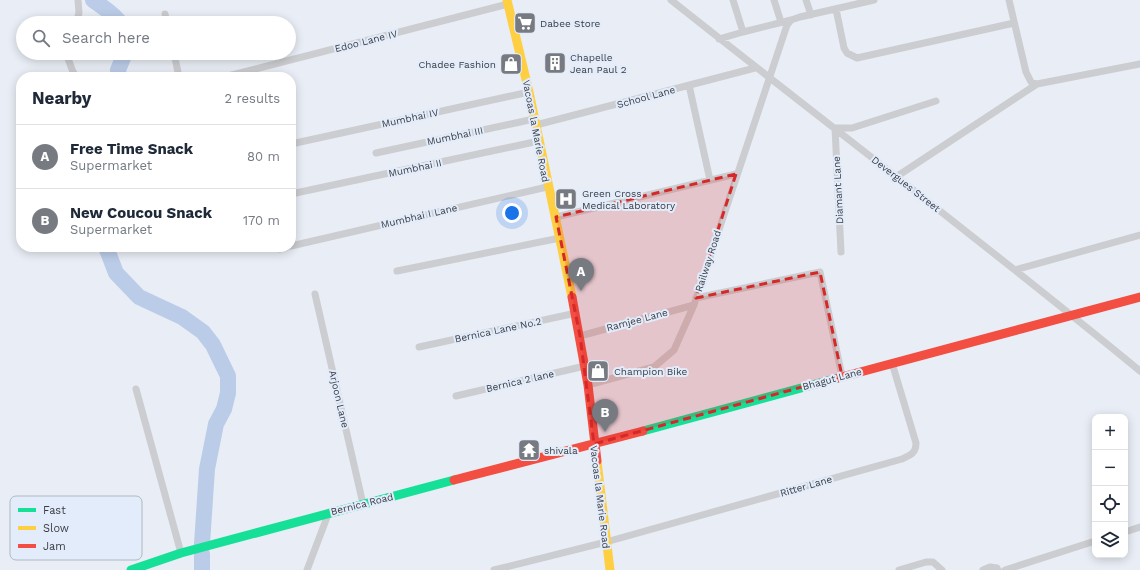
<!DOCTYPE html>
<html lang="en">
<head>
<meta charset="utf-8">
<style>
  :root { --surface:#fff; --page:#f2f2f3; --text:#1f2937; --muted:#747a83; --line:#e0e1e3; --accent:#777b81 }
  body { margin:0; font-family:"Work Sans",sans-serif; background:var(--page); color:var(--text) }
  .controls { position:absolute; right:12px; bottom:12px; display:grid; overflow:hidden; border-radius:8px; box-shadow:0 2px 10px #0003 }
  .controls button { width:36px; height:36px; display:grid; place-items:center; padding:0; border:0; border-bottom:1px solid var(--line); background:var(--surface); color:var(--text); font:20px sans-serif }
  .you { position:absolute; left:512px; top:213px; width:14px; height:14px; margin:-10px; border:3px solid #fff; border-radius:50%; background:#1a73e8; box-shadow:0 0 0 6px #1a73e833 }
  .badge { display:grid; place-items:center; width:26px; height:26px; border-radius:50%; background:var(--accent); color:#fff; font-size:13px; font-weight:700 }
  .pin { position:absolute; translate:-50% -33px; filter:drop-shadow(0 1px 2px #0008) }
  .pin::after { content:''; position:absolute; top:21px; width:14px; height:12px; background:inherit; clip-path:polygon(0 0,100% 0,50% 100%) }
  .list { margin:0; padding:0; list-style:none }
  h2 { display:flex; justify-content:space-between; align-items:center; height:52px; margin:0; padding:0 16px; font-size:17px }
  h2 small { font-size:13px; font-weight:400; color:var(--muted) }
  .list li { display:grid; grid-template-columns:26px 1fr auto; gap:12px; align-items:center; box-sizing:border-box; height:64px; padding:0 16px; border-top:1px solid var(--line) }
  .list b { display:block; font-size:15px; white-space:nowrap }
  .list p { margin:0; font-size:13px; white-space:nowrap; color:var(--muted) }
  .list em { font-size:13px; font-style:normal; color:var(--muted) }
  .icon { flex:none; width:22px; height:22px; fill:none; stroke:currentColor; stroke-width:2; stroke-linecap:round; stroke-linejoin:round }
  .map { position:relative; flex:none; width:1140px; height:570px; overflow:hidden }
  .search { position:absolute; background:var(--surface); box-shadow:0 2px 10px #0003; left:16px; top:16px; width:280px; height:44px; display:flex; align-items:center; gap:10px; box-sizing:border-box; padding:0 14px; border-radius:22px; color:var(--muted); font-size:15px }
  .panel { position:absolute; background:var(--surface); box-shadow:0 2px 10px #0003; left:16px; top:72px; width:280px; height:180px; border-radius:16px }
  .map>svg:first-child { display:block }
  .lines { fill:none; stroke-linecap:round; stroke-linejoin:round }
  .river { stroke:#bbcce8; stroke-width:16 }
  .street { stroke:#cccdd0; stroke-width:7 }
  .fast { stroke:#16e098; stroke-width:9 }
  .slow { stroke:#ffcf43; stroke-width:9 }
  .jam { stroke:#f24e42; stroke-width:9 }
  .marked { fill:#d62828; fill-opacity:0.2; stroke:#d62828; stroke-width:3; stroke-dasharray:8 5; stroke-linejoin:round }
  .labels { text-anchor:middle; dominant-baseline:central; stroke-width:4; stroke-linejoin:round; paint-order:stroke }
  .poi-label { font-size:10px; fill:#393d43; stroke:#e3ecfb; text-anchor:start }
  .street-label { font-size:10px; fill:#393d43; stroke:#e3ecfb }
  .key { fill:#e3ecfb; stroke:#b0b8c4; stroke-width:1 }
  .key-label { font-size:11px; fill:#393d43 }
</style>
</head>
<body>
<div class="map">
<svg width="1140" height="570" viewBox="0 0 1140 570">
  <rect width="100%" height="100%" fill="#e9edf5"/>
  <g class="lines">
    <path class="river" d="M 93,0 C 102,7 115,14 120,23
      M 119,77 L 118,70 L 125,53
      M 106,247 L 116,273 L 139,297 L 182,317 L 203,332 L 213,345 L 228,376 L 228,393 L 224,409 L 216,424 L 207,469 L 202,544
      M 202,554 L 202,570"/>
    <path class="street" d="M 671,0 C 827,124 986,244 1140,371
      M 733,0 L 743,32 L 791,20
      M 774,0 L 781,22
      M 806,0 L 811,15
      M 1009,0 L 1026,72 L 1031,82 L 1037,84
      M 836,9 L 844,48 L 847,53 L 857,58 L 1014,23
      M 165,14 L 167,23
      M 76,23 L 79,13 L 78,0
      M 719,39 L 743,32
      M 66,53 L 73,72 L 77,77
      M 174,53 L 179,77
      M 224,77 L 508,4
      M 689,85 L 710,180
      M 536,125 L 755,68
      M 291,144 L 529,92
      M 376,153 L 534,119
      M 896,177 L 1037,84 L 1140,64
      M 291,194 L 539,141
      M 556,217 L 736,174
      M 291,246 L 547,187
      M 280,249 L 287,247
      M 841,252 L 835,128 L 852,128 L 936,101
      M 1015,270 L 1140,235
      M 397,271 L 560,238
      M 315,294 L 363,504
      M 696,298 L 820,272 L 842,376
      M 580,336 L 694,305
      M 419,347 L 576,313
      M 588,385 L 654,367 L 674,350 L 694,305 L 787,25 L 791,20 L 800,17 L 874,0
      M 136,389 L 181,553
      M 456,396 L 585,366
      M 1125,532 L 1140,527
      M 307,570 L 329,512
      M 494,570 L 606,542 L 902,459 C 911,455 916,453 916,443 L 892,363
      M 899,570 L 926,562 L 933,562 L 942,570
      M 983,570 L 990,567 L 997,568 L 998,570
      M 1005,570 L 1095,541"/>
    <path class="fast" d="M 643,431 L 838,378
      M 131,570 L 181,553 L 454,480"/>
    <path class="slow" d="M 507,0 L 529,92 L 572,297
      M 597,461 L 610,570"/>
    <path class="jam" d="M 572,297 L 588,385 L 597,461
      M 838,378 L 1140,297
      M 454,480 L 643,431"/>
  </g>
  <path class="marked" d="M 736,174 L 696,298 L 820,272 L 842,376 L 594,444 L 580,336 L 556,217 Z"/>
  <defs>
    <g id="supermarket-square" transform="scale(1.15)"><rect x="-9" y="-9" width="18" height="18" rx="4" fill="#777b81" stroke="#e3ecfb"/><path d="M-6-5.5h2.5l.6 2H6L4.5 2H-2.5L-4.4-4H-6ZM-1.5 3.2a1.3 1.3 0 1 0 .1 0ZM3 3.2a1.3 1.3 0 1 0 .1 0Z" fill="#fff"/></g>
    <g id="building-square" transform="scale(1.15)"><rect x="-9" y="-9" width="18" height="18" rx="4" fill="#777b81" stroke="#e3ecfb"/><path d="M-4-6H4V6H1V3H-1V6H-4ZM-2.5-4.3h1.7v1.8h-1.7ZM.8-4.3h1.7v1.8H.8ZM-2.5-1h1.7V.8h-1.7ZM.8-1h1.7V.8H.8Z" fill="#fff"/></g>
    <g id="shop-square" transform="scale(1.15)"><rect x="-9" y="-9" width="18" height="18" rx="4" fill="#777b81" stroke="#e3ecfb"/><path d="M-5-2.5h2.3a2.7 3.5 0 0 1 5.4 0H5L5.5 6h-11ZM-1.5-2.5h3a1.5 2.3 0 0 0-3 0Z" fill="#fff"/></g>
    <g id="hospital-square" transform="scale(1.15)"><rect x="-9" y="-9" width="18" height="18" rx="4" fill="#777b81" stroke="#e3ecfb"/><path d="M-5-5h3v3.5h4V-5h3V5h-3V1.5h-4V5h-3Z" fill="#fff"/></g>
    <g id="temple-square" transform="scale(1.15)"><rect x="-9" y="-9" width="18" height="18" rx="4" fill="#777b81" stroke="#e3ecfb"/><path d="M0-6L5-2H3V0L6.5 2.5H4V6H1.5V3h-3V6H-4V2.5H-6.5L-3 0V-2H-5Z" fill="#fff"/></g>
  </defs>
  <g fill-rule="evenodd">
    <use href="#supermarket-square" x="525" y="23"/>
    <use href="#building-square" x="555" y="63"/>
    <use href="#shop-square" x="511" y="64"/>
    <use href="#hospital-square" x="566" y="199"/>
    <use href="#shop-square" x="598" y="371"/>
    <use href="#temple-square" x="529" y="450"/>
  </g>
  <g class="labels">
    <g class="poi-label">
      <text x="540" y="23">Dabee Store</text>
      <text x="570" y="57">Chapelle<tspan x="570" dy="12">Jean Paul 2</tspan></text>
      <text x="496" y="64" text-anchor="end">Chadee Fashion</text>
      <text x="582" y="193">Green Cross<tspan x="582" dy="12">Medical Laboratory</tspan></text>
      <text x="614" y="371">Champion Bike</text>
      <text x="544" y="450">shivala</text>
    </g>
    <g class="street-label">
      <text transform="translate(366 41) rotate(-14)">Edoo Lane IV</text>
      <text transform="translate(646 97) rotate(-15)">School Lane</text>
      <text transform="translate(410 118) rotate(-12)">Mumbhai IV</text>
      <text transform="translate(536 131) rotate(79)">Vacoas la Marie Road</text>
      <text transform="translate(455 136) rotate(-12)">Mumbhai III</text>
      <text transform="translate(415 168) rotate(-12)">Mumbhai II</text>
      <text transform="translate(906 184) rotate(38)">Devergues Street</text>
      <text transform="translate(838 190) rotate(-93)">Diamant Lane</text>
      <text transform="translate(419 216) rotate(-13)">Mumbhai I Lane</text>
      <text transform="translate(708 261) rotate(-72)">Railway Road</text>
      <text transform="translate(637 320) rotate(-15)">Ramjee Lane</text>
      <text transform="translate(498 330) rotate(-12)">Bernica Lane No.2</text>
      <text transform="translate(832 379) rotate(-15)">Bhagut Lane</text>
      <text transform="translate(520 381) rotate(-13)">Bernica 2 lane</text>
      <text transform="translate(339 399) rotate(77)">Arjoon Lane</text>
      <text transform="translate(806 486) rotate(-16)">Ritter Lane</text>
      <text transform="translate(600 497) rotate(83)">Vacoas la Marie Road</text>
      <text transform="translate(362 504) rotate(-14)">Bernica Road</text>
    </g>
  </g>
  <rect x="10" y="496" width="132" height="64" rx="6" class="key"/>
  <rect x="18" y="508" width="18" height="4" fill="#16e098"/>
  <rect x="18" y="526" width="18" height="4" fill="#ffcf43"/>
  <rect x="18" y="544" width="18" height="4" fill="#f24e42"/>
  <g class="key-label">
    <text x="43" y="514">Fast</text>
    <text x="43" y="532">Slow</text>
    <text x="43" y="550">Jam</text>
  </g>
</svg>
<div class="controls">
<button>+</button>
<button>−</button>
<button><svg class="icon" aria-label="locate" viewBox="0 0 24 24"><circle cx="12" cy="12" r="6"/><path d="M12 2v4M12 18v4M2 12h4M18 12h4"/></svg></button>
<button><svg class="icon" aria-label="layers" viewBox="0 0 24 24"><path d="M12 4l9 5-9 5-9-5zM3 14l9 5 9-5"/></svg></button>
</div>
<div class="you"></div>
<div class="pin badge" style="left:581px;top:291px">A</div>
<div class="pin badge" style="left:605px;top:432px">B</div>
<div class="search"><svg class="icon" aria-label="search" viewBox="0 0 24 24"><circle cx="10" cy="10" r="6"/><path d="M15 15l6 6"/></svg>Search here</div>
<section class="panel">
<h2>Nearby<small>2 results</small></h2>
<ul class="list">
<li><span class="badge">A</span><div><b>Free Time Snack</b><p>Supermarket</p></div><em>80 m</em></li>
<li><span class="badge">B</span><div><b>New Coucou Snack</b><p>Supermarket</p></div><em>170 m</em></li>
</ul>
</section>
</div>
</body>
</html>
